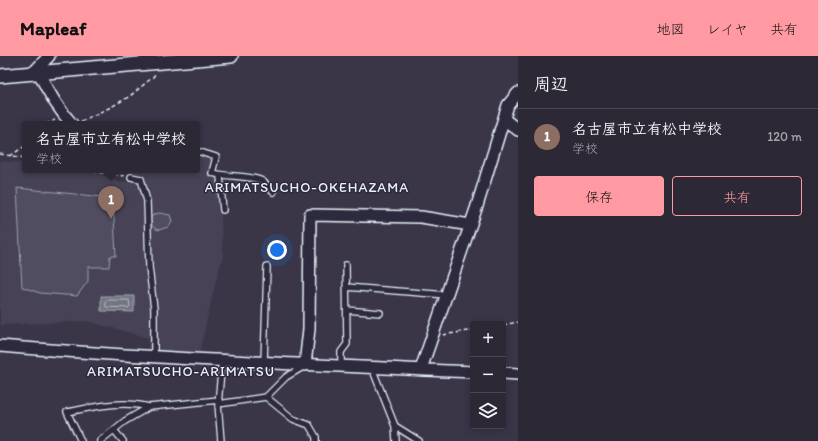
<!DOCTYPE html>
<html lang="ja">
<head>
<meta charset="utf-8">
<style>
  :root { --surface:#2c2836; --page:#383442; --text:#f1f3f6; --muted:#a6a6ad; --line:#484451; --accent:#ff9aa2 }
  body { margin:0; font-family:Itim,"Klee One",sans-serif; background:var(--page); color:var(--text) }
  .controls { position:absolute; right:12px; bottom:12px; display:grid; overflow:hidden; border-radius:4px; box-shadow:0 2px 10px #0003 }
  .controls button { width:36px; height:36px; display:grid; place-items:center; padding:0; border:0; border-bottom:1px solid var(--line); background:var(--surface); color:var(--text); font:20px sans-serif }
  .you { position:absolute; left:277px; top:194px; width:14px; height:14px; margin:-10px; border:3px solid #fff; border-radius:50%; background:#1a73e8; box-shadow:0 0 0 6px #1a73e833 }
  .badge { display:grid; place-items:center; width:26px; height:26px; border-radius:50%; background:var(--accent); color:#fff; font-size:13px; font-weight:700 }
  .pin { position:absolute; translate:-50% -33px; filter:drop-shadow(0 1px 2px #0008) }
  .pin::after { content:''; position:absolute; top:21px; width:14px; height:12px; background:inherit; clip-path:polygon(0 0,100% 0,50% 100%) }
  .popup { position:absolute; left:22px; top:65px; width:178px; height:52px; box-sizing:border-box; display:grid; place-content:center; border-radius:4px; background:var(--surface); filter:drop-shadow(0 1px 3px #0005); font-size:13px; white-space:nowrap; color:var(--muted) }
  .popup b { font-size:15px; color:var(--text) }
  .popup::after { content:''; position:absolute; left:50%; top:100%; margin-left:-8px; border:8px solid transparent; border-top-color:var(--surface) }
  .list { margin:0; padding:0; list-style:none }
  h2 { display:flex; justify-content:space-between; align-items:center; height:52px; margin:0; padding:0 16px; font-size:17px }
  h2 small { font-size:13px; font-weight:400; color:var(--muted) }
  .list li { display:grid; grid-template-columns:26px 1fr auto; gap:12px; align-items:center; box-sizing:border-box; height:56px; padding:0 16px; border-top:1px solid var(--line) }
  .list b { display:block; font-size:15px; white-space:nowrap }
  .list p { margin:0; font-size:13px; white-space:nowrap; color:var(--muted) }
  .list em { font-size:13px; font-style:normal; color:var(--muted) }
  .actions { display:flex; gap:8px; padding:12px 16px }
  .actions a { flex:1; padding:9px 0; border:1px solid var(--accent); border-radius:4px; text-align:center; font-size:14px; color:var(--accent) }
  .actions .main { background:var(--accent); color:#111 }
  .icon { flex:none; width:22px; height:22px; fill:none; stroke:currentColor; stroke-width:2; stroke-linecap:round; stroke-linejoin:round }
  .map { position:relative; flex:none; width:518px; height:385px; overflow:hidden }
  header { display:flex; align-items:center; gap:24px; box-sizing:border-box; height:56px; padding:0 20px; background:var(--accent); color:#111 }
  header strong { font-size:19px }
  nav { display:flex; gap:22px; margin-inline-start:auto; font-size:14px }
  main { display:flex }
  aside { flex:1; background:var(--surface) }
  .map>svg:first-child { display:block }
  .built { fill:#464354 }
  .green { fill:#504e5f; stroke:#9ca0ac }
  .water { fill:#737482; stroke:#a2a6b1 }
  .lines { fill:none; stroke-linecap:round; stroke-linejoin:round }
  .shore { stroke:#b9bfc9; stroke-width:1 }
  .service-casing { stroke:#e8f1f8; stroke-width:8 }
  .minor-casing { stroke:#e8f1f8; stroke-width:14 }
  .tertiary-casing { stroke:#e8f1f8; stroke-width:16 }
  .path { stroke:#e8f1f8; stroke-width:1.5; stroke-dasharray:4 3; stroke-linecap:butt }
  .service { stroke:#2f2a3d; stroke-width:5.5 }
  .minor { stroke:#2f2a3d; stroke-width:11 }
  .tertiary { stroke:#2f2a3d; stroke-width:13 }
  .labels { text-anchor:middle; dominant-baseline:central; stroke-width:3; stroke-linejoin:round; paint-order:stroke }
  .quarter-label { font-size:14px; letter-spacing:1px; fill:#e8f1f8; stroke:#2f2a3d }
</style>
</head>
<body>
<header>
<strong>Mapleaf</strong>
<nav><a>地図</a><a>レイヤ</a><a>共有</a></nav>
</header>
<main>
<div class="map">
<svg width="518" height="385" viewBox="0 0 518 385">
  <rect width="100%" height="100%" fill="#3a3648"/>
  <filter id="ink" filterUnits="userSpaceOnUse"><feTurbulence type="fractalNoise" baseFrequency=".025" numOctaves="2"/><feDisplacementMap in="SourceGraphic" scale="8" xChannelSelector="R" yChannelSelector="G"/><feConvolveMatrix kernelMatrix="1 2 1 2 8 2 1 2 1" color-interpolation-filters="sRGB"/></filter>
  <g filter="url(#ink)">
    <path class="built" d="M 197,99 L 215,105 L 209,119 L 219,123 L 223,200 L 215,228 L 199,299 L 147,296 L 149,282 L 87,265 L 0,269 L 0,105 L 25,107 L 25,114 L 78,114 L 115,121 L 117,126 L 133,125 L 134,114 L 197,114 Z"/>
    <path class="green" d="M 17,132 L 113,142 L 116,200 L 110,200 L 109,211 L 88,211 L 88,225 L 77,240 L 40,237 L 22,231 Z
      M 160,157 L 170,159 L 172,165 L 168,171 L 159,174 C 153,173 150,168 151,161 L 155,158 Z"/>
    <path class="water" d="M 101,240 L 134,240 L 134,256 L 101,255 Z"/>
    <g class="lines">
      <path class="shore" d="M 107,244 L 129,244 L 130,250 L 128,252 L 106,251 L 105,246 Z"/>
      <g class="service-casing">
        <path id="service" d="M 197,95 L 216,101 L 212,117 C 226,121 251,119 262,125 C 266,128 270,133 273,136
          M 220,120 L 223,154
          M 131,121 L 141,123 L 147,145 L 149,211 L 154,253 L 154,302
          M 346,231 L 447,239
          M 347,254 L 380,257
          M 264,307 L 267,211
          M 341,311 L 341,296 L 347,288 L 346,209
          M 372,312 L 395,370 L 396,385
          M 266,341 L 293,363 L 309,369 L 316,381 L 316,385
          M 218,348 L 266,341 L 286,321 L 303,311
          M 395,370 L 419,385
          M 114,374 L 123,385
          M 81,385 L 67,356 C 94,351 121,344 149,351
          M 100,385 L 125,365 L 149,351 L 219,344
          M 221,385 L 218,348 L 222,305"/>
      </g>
      <g class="minor-casing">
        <path id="minor" d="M 33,17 L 49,0
          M 39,17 C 48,36 58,53 72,68
          M 504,63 L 518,74
          M 0,290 C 158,303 315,309 473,316
          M 305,309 L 309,273 L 310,159 L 421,161 L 470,169
          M 421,313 L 477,150 L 508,49 L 518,37
          M 503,317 L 518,318"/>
      </g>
      <g class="tertiary-casing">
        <path id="tertiary" d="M 0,20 L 231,0"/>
      </g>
      <path class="path" d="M 81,65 L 111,51 L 130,40 L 153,21 L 156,17
        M 46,68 L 55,64
        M 0,98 L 25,102
        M 10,100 L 25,90
        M 86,114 L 124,120
        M 503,269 L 518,266
        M 443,279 L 473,274"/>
      <use href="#service" class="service"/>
      <use href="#minor" class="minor"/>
      <use href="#tertiary" class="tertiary"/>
    </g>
  </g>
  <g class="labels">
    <g class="quarter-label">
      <text x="307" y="131">ARIMATSUCHO-OKEHAZAMA</text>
      <text x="181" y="315">ARIMATSUCHO-ARIMATSU</text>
    </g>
  </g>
</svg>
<div class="controls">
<button>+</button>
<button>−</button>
<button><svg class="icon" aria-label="layers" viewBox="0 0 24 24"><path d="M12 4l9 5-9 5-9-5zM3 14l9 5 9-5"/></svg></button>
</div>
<div class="you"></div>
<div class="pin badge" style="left:111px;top:163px;background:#8d6e63">1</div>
<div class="popup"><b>名古屋市立有松中学校</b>学校</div>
</div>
<aside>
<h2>周辺<small></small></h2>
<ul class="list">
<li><span class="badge" style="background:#8d6e63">1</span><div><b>名古屋市立有松中学校</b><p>学校</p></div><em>120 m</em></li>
</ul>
<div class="actions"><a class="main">保存</a><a>共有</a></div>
</aside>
</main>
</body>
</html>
